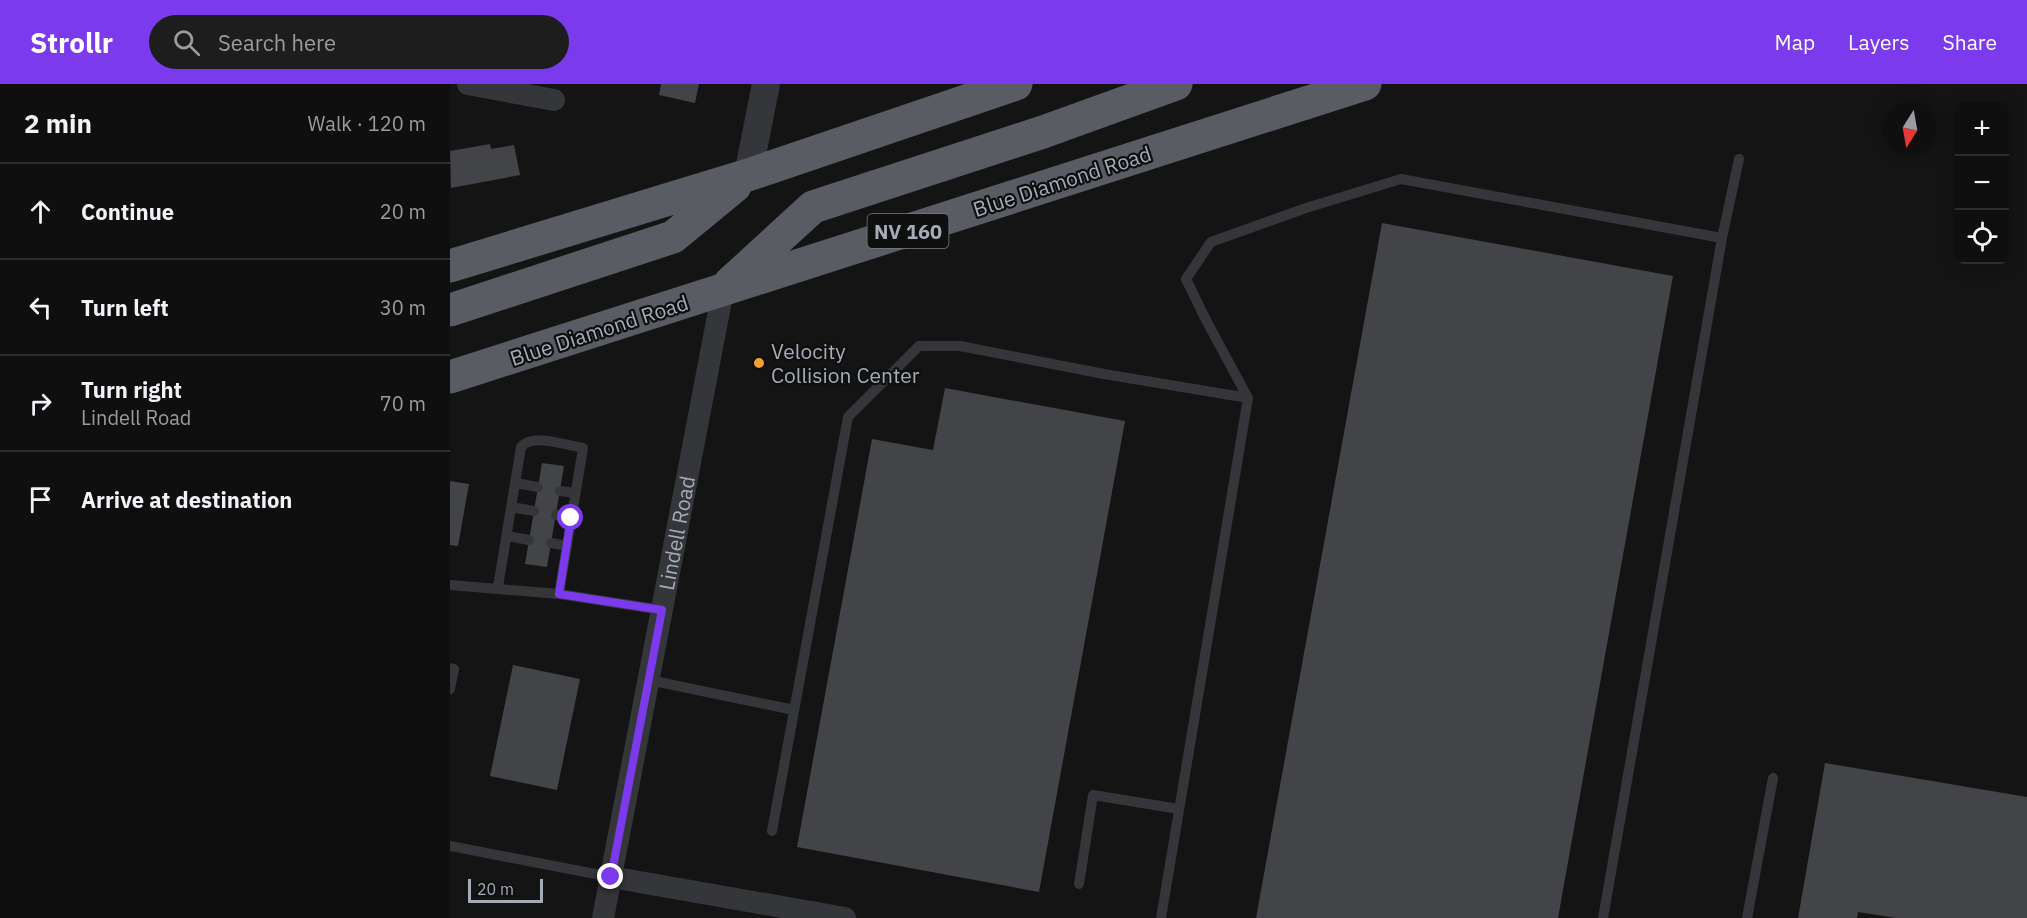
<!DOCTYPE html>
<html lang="en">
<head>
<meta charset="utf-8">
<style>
  :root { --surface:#0f0f10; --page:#1d1d1e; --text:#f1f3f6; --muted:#9b9c9f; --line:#2f2f30; --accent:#7c3aed }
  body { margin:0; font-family:"IBM Plex Sans",sans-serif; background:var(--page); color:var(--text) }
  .controls { position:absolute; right:18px; top:18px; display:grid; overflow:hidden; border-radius:9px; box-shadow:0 3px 15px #0003 }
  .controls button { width:54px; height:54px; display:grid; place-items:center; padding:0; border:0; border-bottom:2px solid var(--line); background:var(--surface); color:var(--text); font:30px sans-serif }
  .compass { position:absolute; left:1433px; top:18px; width:54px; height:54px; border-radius:50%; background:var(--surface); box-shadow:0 3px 15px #0003; rotate:191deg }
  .scale { position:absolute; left:18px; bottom:15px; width:75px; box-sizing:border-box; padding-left:6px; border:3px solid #a5acb6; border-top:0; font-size:16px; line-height:21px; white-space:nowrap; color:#a5acb6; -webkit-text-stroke:4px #0f0f10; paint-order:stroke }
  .stop { position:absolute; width:18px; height:18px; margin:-14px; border:4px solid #7c3aed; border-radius:50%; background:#fff }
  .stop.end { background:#7c3aed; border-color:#fff; box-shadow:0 2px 6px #0008 }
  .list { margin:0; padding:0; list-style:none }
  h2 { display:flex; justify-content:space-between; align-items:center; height:78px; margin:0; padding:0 24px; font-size:26px }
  h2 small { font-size:20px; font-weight:400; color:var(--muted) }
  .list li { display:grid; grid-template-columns:39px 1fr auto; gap:18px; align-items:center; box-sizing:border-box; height:96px; padding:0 24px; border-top:2px solid var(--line) }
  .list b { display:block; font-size:22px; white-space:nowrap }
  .list p { margin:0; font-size:20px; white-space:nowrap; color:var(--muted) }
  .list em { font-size:20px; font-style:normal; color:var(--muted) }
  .icon { flex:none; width:33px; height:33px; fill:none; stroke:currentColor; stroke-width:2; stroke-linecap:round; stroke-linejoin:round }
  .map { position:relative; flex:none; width:1577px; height:834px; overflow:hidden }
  header { display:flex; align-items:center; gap:36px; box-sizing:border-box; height:84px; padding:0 30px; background:var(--accent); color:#fff }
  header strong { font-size:28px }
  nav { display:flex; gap:33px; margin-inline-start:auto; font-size:21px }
  .search { width:420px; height:54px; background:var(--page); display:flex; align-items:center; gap:15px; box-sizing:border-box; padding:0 21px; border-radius:33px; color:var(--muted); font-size:22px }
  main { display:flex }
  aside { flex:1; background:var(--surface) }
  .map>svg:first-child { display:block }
  .building { fill:#434448 }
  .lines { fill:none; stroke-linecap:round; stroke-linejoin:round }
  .service { stroke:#35363a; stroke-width:10 }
  .minor { stroke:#35363a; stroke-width:22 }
  .tertiary { stroke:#35363a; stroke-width:28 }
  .trunk { stroke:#595c62; stroke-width:33 }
  .route { stroke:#7c3aed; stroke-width:8 }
  .poi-dot { fill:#f1a030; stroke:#0f0f10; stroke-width:2 }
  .labels { text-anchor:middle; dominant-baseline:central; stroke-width:4.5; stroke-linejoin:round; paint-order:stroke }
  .shield { fill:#0f0f10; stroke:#787d84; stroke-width:1.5 }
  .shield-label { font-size:20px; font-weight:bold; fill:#a5acb6 }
  .street-label { font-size:21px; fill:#a5acb6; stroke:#0f0f10 }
  .poi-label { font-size:21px; fill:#a5acb6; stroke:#0f0f10; text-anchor:start }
</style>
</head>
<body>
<header>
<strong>Strollr</strong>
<div class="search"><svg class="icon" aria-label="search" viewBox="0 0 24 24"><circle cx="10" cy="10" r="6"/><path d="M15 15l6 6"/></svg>Search here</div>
<nav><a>Map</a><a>Layers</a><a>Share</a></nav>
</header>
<main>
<aside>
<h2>2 min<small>Walk · 120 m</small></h2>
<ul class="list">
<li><svg class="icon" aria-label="ahead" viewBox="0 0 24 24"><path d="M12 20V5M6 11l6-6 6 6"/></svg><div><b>Continue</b></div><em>20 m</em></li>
<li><svg class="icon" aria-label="left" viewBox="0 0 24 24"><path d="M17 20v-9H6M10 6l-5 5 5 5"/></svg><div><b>Turn left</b></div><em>30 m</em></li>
<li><svg class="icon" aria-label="right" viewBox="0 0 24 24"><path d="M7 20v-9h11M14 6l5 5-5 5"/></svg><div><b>Turn right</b><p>Lindell Road</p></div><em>70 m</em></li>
<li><svg class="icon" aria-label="arrive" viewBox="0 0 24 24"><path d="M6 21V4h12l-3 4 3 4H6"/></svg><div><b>Arrive at destination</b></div></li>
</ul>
</aside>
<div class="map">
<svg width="1577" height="834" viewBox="0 0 1577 834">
  <rect width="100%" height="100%" fill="#141415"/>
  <path class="building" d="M 211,0 L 249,0 L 245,19 L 209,11 Z
    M 40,60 L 41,65 L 64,61 L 70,91 L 1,104 L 0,67 Z
    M 932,139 L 1223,192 L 1108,834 L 806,834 Z
    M 495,304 L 675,337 L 589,808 L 347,763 L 422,355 L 483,366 Z
    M 92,379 L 114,382 L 97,483 L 75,480 Z
    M 0,397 L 19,400 L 8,462 L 0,461 Z
    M 63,581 L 130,595 L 107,706 L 40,692 Z
    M 1375,679 L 1577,713 L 1577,834 L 1446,834 L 1408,828 L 1407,834 L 1348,834 Z"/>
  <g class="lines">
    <path class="service" d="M 1272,154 L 1289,75
      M 798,314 L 756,236 L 736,195 L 761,158 L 856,124 L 951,95 L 1272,154 L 1153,834
      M 65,399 L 88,403
      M 110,407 L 125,409
      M 61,423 L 84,427
      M 106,431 L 121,433
      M 57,452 L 79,456
      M 101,459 L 117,462
      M 0,501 L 109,510 L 212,526
      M 48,503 L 71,363 C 84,349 115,361 133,364 L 109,510
      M 0,584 L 4,585 L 0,605
      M 199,596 L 344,626
      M 322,747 L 398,333 L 469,262 L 510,262 L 654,290 L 798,314 L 711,834
      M 0,762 L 161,793
      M 629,800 L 643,711 L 729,725
      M 1297,834 L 1323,694"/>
    <g class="minor">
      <path d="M 18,0 L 104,16"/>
      <path d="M 161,793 L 395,834"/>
      <path id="s1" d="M 153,834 L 273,206"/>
    </g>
    <path class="tertiary" d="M 298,91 L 316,0"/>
    <path class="trunk" d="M 0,182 L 298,91 L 566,0
      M 280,199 L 363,123 L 593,48 L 726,0
      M 0,226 L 223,153 L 285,102
      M 0,293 L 915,0"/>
  </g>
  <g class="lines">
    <path class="route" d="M 121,434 L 109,510 L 212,526 L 161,793"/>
  </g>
  <circle class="poi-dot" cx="309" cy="279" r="6"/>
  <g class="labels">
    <rect class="shield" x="417.5" y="130" width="81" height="34" rx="4.5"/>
    <g class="shield-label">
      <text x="458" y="147">NV 160</text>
    </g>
    <g class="street-label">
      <text transform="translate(612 97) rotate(-18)">Blue Diamond Road</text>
      <text transform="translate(149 246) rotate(-18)">Blue Diamond Road</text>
      <text stroke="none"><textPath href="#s1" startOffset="392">Lindell Road</textPath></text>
    </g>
    <g class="poi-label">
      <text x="321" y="267">Velocity<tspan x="321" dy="24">Collision Center</tspan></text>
    </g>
  </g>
</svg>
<div class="controls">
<button>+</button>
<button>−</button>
<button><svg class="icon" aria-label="locate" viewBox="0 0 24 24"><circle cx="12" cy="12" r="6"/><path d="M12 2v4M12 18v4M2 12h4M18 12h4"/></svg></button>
</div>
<svg class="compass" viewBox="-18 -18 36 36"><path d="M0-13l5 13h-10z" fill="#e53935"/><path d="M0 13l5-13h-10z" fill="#9b9c9f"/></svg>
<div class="scale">20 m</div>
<div class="stop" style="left:121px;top:434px"></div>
<div class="stop end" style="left:161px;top:793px"></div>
</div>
</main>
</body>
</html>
